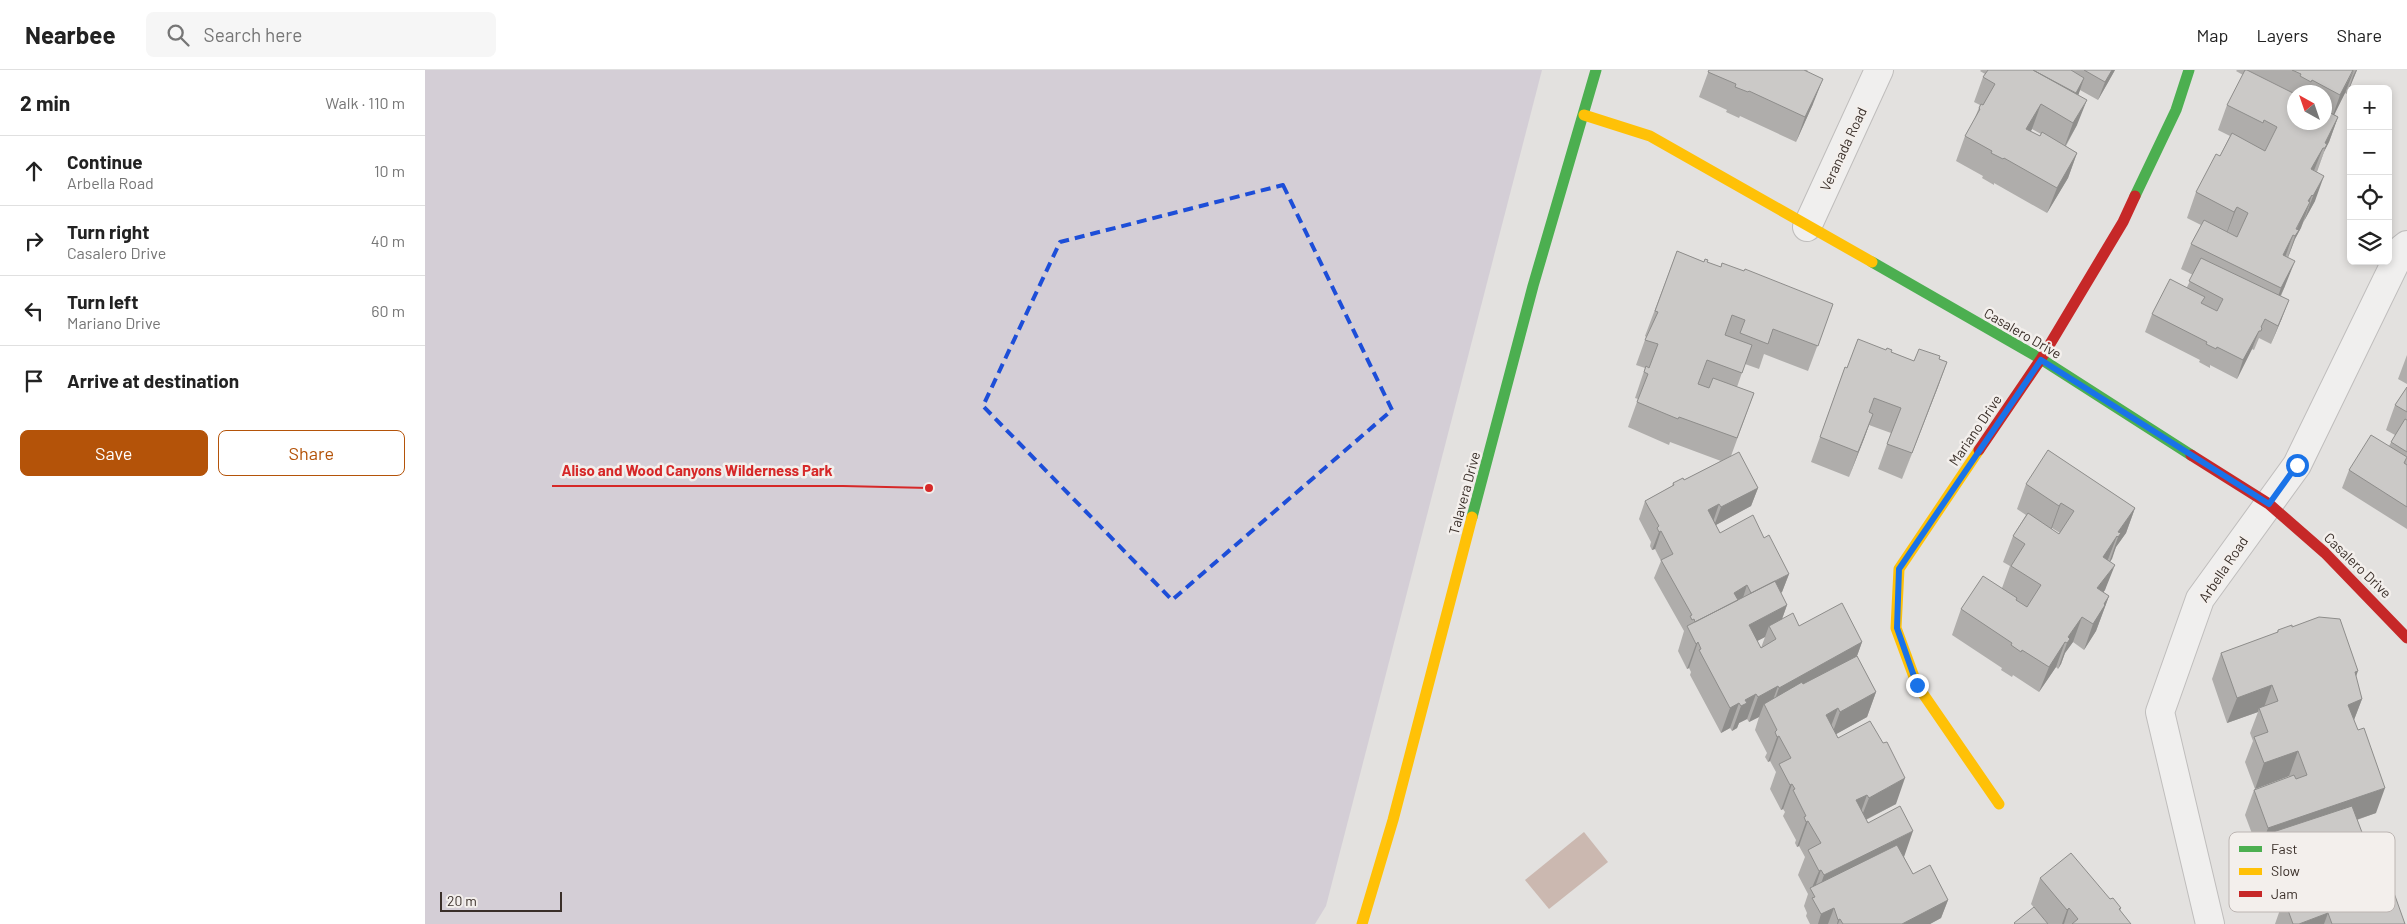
<!DOCTYPE html>
<html lang="en">
<head>
<meta charset="utf-8">
<style>
  :root { --surface:#fff; --page:#f6f6f6; --text:#222; --muted:#767676; --line:#e0e0e0; --accent:#b45309 }
  body { margin:0; font-family:Barlow,sans-serif; background:var(--page); color:var(--text) }
  .controls { position:absolute; right:15px; top:15px; display:grid; overflow:hidden; border-radius:8px; box-shadow:0 2px 8px #0003 }
  .controls button { width:45px; height:45px; display:grid; place-items:center; padding:0; border:0; border-bottom:1px solid var(--line); background:var(--surface); color:var(--text); font:25px sans-serif }
  .compass { position:absolute; left:1862px; top:15px; width:45px; height:45px; border-radius:50%; background:var(--surface); box-shadow:0 2px 8px #0003; rotate:320deg }
  .scale { position:absolute; left:15px; bottom:12px; width:122px; box-sizing:border-box; padding-left:5px; border:2px solid #3a2f29; border-top:0; font-size:14px; line-height:18px; white-space:nowrap; color:#3a2f29; -webkit-text-stroke:4px #f3efec; paint-order:stroke }
  .stop { position:absolute; width:15px; height:15px; margin:-11px; border:4px solid #1a73e8; border-radius:50%; background:#fff }
  .stop.end { background:#1a73e8; border-color:#fff; box-shadow:0 1px 5px #0008 }
  .list { margin:0; padding:0; list-style:none }
  h2 { display:flex; justify-content:space-between; align-items:center; height:65px; margin:0; padding:0 20px; font-size:21px }
  h2 small { font-size:16px; font-weight:400; color:var(--muted) }
  .list li { display:grid; grid-template-columns:32px 1fr auto; gap:15px; align-items:center; box-sizing:border-box; height:70px; padding:0 20px; border-top:1px solid var(--line) }
  .list b { display:block; font-size:19px; white-space:nowrap }
  .list p { margin:0; font-size:16px; white-space:nowrap; color:var(--muted) }
  .list em { font-size:16px; font-style:normal; color:var(--muted) }
  .actions { display:flex; gap:10px; padding:15px 20px }
  .actions a { flex:1; padding:11px 0; border:1px solid var(--accent); border-radius:8px; text-align:center; font-size:18px; color:var(--accent) }
  .actions .main { background:var(--accent); color:#fff }
  .icon { flex:none; width:28px; height:28px; fill:none; stroke:currentColor; stroke-width:2; stroke-linecap:round; stroke-linejoin:round }
  .map { position:relative; flex:none; width:1982px; height:854px; overflow:hidden }
  header { display:flex; align-items:center; gap:30px; box-sizing:border-box; height:70px; padding:0 25px; background:var(--surface); border-bottom:1px solid var(--line) }
  header strong { font-size:24px }
  nav { display:flex; gap:28px; margin-inline-start:auto; font-size:18px }
  .search { width:350px; height:45px; background:var(--page); display:flex; align-items:center; gap:12px; box-sizing:border-box; padding:0 18px; border-radius:8px; color:var(--muted); font-size:19px }
  main { display:flex }
  aside { flex:1; background:var(--surface) }
  .map>svg:first-child { display:block }
  .green { fill:#d4ced6 }
  .water { fill:#cbb8b0 }
  .lines { fill:none; stroke-linecap:round; stroke-linejoin:round }
  .street-casing { stroke:#bfbdbc; stroke-width:30 }
  .street { stroke:#f0efee; stroke-width:28 }
  .fast { stroke:#4caf50; stroke-width:11 }
  .slow { stroke:#ffc107; stroke-width:11 }
  .jam { stroke:#c62828; stroke-width:11 }
  .wall { fill:#afadab; fill-rule:evenodd }
  .shaded-wall { fill:#8e8d8b }
  .building { fill:#cbc9c7; stroke:#8e8d8b }
  .route { stroke:#1a73e8; stroke-width:6 }
  .marked { fill:none; stroke:#1d4ed8; stroke-width:4; stroke-dasharray:10 6; stroke-linejoin:round }
  .labels { text-anchor:middle; dominant-baseline:central; stroke-width:5; stroke-linejoin:round; paint-order:stroke }
  .street-label { font-size:14px; fill:#3a2f29; stroke:#f3efec }
  .key { fill:#f3efec; stroke:#bcb5b2; stroke-width:1 }
  .key-label { font-size:14px; fill:#3a2f29 }
  .leader { fill:none; stroke:#d62828; stroke-width:2 }
  .callout-dot { fill:#d62828; stroke:#f3efec; stroke-width:2 }
  .callout-label { font-size:15px; text-anchor:middle; font-weight:bold; fill:#d62828; stroke:#f3efec; stroke-width:5; stroke-linejoin:round; paint-order:stroke }
</style>
</head>
<body>
<header>
<strong>Nearbee</strong>
<div class="search"><svg class="icon" aria-label="search" viewBox="0 0 24 24"><circle cx="10" cy="10" r="6"/><path d="M15 15l6 6"/></svg>Search here</div>
<nav><a>Map</a><a>Layers</a><a>Share</a></nav>
</header>
<main>
<aside>
<h2>2 min<small>Walk · 110 m</small></h2>
<ul class="list">
<li><svg class="icon" aria-label="ahead" viewBox="0 0 24 24"><path d="M12 20V5M6 11l6-6 6 6"/></svg><div><b>Continue</b><p>Arbella Road</p></div><em>10 m</em></li>
<li><svg class="icon" aria-label="right" viewBox="0 0 24 24"><path d="M7 20v-9h11M14 6l5 5-5 5"/></svg><div><b>Turn right</b><p>Casalero Drive</p></div><em>40 m</em></li>
<li><svg class="icon" aria-label="left" viewBox="0 0 24 24"><path d="M17 20v-9H6M10 6l-5 5 5 5"/></svg><div><b>Turn left</b><p>Mariano Drive</p></div><em>60 m</em></li>
<li><svg class="icon" aria-label="arrive" viewBox="0 0 24 24"><path d="M6 21V4h12l-3 4 3 4H6"/></svg><div><b>Arrive at destination</b></div></li>
</ul>
<div class="actions"><a class="main">Save</a><a>Share</a></div>
</aside>
<div class="map">
<svg width="1982" height="854" viewBox="0 0 1982 854">
  <rect width="100%" height="100%" fill="#e3e1df"/>
  <path class="green" d="M 0,0 L 1117,0 L 901,836 L 890,854 L 0,854 Z"/>
  <path class="water" d="M 1159,762 L 1183,792 L 1124,839 L 1100,810 Z"/>
  <g class="lines">
    <g class="street-casing">
      <path id="street" d="M 1382,157 L 1454,0
        M 1785,854 L 1735,642 L 1775,529 L 1872,395 L 1977,179 L 1982,175"/>
    </g>
    <use href="#street" class="street"/>
    <path class="fast" d="M 1710,126 L 1751,40 L 1764,0
      M 1447,192 L 1616,289 L 1766,385
      M 1047,447 L 1108,216 L 1171,0"/>
    <path class="slow" d="M 1159,45 L 1225,66 L 1447,192
      M 1554,380 L 1474,499 L 1471,558 L 1492,615 L 1574,734
      M 937,854 L 968,750 L 1047,447"/>
    <path class="jam" d="M 1554,380 L 1616,289 L 1698,152 L 1710,126
      M 1766,385 L 1844,434 L 1900,483 L 1982,568"/>
  </g>
  <path class="wall" d="M 1284,0 L 1383,0 L 1382,1 L 1388,34 L 1371,72 L 1315,46 L 1314,48 L 1301,42 L 1302,40 L 1274,27 Z
    M 1556,0 L 1690,0 L 1673,30 L 1655,20 L 1653,25 L 1652,55 L 1641,76 L 1652,83 L 1643,108 L 1622,143 L 1569,113 L 1569,115 L 1557,108 L 1558,106 L 1531,91 L 1540,66 L 1549,50 L 1555,35 L 1549,32 L 1558,7 L 1560,4 L 1555,1 ZM 1607,59 L 1616,64 L 1615,66 L 1606,61 Z
    M 1812,0 L 1932,0 L 1922,24 L 1920,23 L 1909,45 L 1913,47 L 1904,72 L 1899,81 L 1892,102 L 1890,131 L 1879,151 L 1870,169 L 1863,187 L 1860,216 L 1856,226 L 1857,248 L 1846,274 L 1834,268 L 1829,280 L 1827,279 L 1812,309 L 1785,295 L 1785,298 L 1774,292 L 1775,290 L 1720,262 L 1727,244 L 1762,217 L 1768,205 L 1756,199 L 1766,174 L 1776,155 L 1762,148 L 1771,122 L 1795,86 L 1805,66 L 1793,60 L 1802,35 L 1818,5 L 1811,1 ZM 1870,22 L 1900,22 L 1900,52 L 1870,52 Z
    M 1252,181 L 1279,192 L 1408,234 L 1383,301 L 1339,284 L 1334,299 L 1320,294 L 1312,317 L 1329,323 L 1306,386 L 1333,418 L 1326,436 L 1291,455 L 1295,463 L 1339,468 L 1364,504 L 1357,522 L 1356,523 L 1362,535 L 1357,549 L 1374,556 L 1437,572 L 1432,586 L 1451,622 L 1442,647 L 1411,664 L 1413,668 L 1471,734 L 1441,750 L 1443,753 L 1479,787 L 1488,804 L 1523,830 L 1516,848 L 1505,854 L 1385,854 L 1381,846 L 1382,843 L 1379,836 L 1383,824 L 1373,805 L 1380,787 L 1374,776 L 1372,777 L 1370,773 L 1371,770 L 1358,746 L 1360,742 L 1358,739 L 1356,740 L 1345,719 L 1351,702 L 1345,691 L 1343,692 L 1340,687 L 1342,683 L 1330,660 L 1334,647 L 1324,652 L 1322,649 L 1314,653 L 1312,658 L 1307,661 L 1305,658 L 1296,663 L 1265,605 L 1266,602 L 1264,598 L 1262,599 L 1253,581 L 1259,561 L 1229,508 L 1236,491 L 1230,479 L 1227,480 L 1225,476 L 1226,472 L 1214,449 L 1220,431 L 1247,416 L 1248,413 L 1259,410 L 1296,391 L 1245,372 L 1244,375 L 1203,357 L 1213,329 L 1210,328 L 1220,298 L 1211,295 L 1221,267 L 1220,266 ZM 1340,567 L 1336,578 L 1332,571 Z
    M 1466,282 L 1489,291 L 1514,289 L 1522,292 L 1477,409 L 1453,399 L 1466,363 L 1444,355 L 1424,407 L 1386,392 L 1420,297 L 1422,298 Z
    M 1982,285 L 1982,314 L 1973,309 Z
    M 1982,317 L 1982,459 L 1917,418 L 1924,400 L 1964,376 L 1970,365 L 1961,360 L 1970,335 Z
    M 1601,414 L 1710,438 L 1701,463 L 1691,477 L 1685,492 L 1680,520 L 1678,522 L 1684,526 L 1671,561 L 1659,580 L 1648,572 L 1640,583 L 1636,594 L 1633,599 L 1631,597 L 1614,622 L 1588,605 L 1587,607 L 1576,600 L 1577,598 L 1527,565 L 1536,539 L 1577,518 L 1585,496 L 1578,492 L 1588,466 L 1601,445 L 1592,439 ZM 1627,458 L 1635,463 L 1634,464 L 1626,459 Z
    M 1867,557 L 1931,608 L 1937,629 L 1929,650 L 1951,743 L 1932,750 L 1942,777 L 1959,810 L 1964,824 L 1980,854 L 1850,854 L 1857,834 L 1854,825 L 1856,818 L 1834,826 L 1821,788 L 1827,769 L 1829,769 L 1820,745 L 1829,720 L 1864,707 L 1864,706 L 1830,719 L 1820,692 L 1828,671 L 1825,663 L 1833,642 L 1802,653 L 1787,609 L 1796,583 L 1852,563 L 1853,560 Z
    M 1615,808 L 1685,829 L 1696,838 L 1695,841 L 1706,854 L 1623,854 L 1606,834 Z"/>
  <path class="shaded-wall" d="M 1687,0 L 1690,0 L 1673,30 L 1680,12 Z
    M 1929,0 L 1920,23 L 1906,51 L 1915,25 Z
    M 1931,0 L 1932,0 L 1922,24 L 1928,6 Z
    M 1659,8 L 1653,26 L 1647,30 Z
    M 1398,9 L 1388,34 L 1371,72 L 1380,47 Z
    M 1662,30 L 1652,55 L 1639,78 L 1648,53 Z
    M 1616,34 L 1607,59 L 1592,84 L 1601,59 Z
    M 1913,47 L 1904,72 L 1899,82 L 1891,104 L 1900,78 L 1900,73 Z
    M 1898,78 L 1888,103 L 1886,99 Z
    M 1652,83 L 1643,108 L 1622,143 L 1632,118 Z
    M 1899,106 L 1890,131 L 1879,151 L 1888,126 Z
    M 1887,125 L 1881,141 L 1885,132 L 1876,158 L 1870,169 L 1864,185 L 1861,192 L 1870,166 L 1869,166 L 1883,131 Z
    M 1812,137 L 1802,163 L 1800,167 L 1809,142 Z
    M 1868,165 L 1859,190 L 1858,185 Z
    M 1870,191 L 1860,216 L 1847,243 L 1856,218 Z
    M 1864,230 L 1857,248 L 1846,274 L 1853,256 Z
    M 1834,261 L 1827,279 L 1812,309 L 1818,290 Z
    M 1522,292 L 1513,317 L 1477,409 Z
    M 1448,344 L 1439,369 L 1424,407 L 1433,382 Z
    M 1333,418 L 1326,436 L 1289,456 L 1296,437 Z
    M 1636,433 L 1627,458 L 1625,461 L 1634,436 Z
    M 1294,434 L 1288,452 L 1283,440 Z
    M 1710,438 L 1701,463 L 1691,477 L 1687,489 L 1684,493 L 1693,467 L 1693,462 Z
    M 1236,461 L 1230,479 L 1227,480 L 1234,462 Z
    M 1692,466 L 1682,492 L 1678,487 Z
    M 1690,495 L 1680,520 L 1663,544 L 1672,518 Z
    M 1364,504 L 1357,522 L 1320,542 L 1326,524 Z
    M 1322,515 L 1316,534 L 1303,541 L 1309,523 Z
    M 1684,526 L 1671,561 L 1659,580 L 1668,554 L 1679,534 Z
    M 1362,535 L 1353,560 L 1344,556 L 1340,567 L 1315,580 L 1324,555 Z
    M 1657,547 L 1648,572 L 1640,583 L 1636,594 L 1633,599 L 1642,573 L 1643,567 Z
    M 1273,572 L 1264,598 L 1262,599 L 1271,574 Z
    M 1437,572 L 1428,597 L 1345,643 L 1354,618 Z
    M 1640,572 L 1631,597 L 1614,622 L 1624,597 Z
    M 1933,601 L 1924,626 L 1930,602 Z
    M 1847,615 L 1838,640 L 1834,638 L 1833,642 L 1802,653 L 1812,628 Z
    M 1353,616 L 1344,641 L 1339,634 L 1334,647 L 1324,652 L 1333,627 Z
    M 1451,622 L 1442,647 L 1406,667 L 1415,642 Z
    M 1331,624 L 1322,649 L 1314,653 L 1312,658 L 1307,661 L 1316,636 L 1320,630 Z
    M 1937,629 L 1927,655 L 1923,635 Z
    M 1314,633 L 1305,658 L 1296,663 L 1305,638 Z
    M 1413,638 L 1403,664 L 1401,645 Z
    M 1354,666 L 1345,691 L 1343,692 L 1352,667 Z
    M 1873,681 L 1864,706 L 1830,719 L 1839,693 Z
    M 1480,708 L 1471,734 L 1434,753 L 1444,728 Z
    M 1367,714 L 1358,739 L 1356,740 L 1365,715 Z
    M 1960,718 L 1951,743 L 1834,783 L 1843,758 Z
    M 1442,725 L 1433,750 L 1431,730 Z
    M 1383,751 L 1374,776 L 1372,777 L 1381,752 Z
    M 1488,761 L 1479,787 L 1390,831 L 1399,805 Z
    M 1891,782 L 1884,800 L 1860,807 L 1856,818 L 1834,826 L 1841,808 L 1877,787 Z
    M 1396,800 L 1388,823 L 1386,820 L 1394,801 Z
    M 1962,800 L 1956,818 L 1869,831 Z
    M 1523,830 L 1516,848 L 1505,854 L 1477,854 Z
    M 1409,838 L 1403,854 L 1393,854 L 1396,844 Z
    M 1644,838 L 1639,854 L 1637,854 L 1642,840 Z
    M 1903,843 L 1899,854 L 1874,854 Z
    M 1415,849 L 1413,854 L 1412,854 L 1413,850 Z"/>
  <path class="building" d="M 1284,0 L 1379,0 L 1398,9 L 1380,47 L 1324,21 L 1323,22 L 1310,17 L 1311,14 L 1283,2 Z
    M 1563,0 L 1608,0 L 1662,30 L 1648,53 L 1616,34 L 1601,59 L 1615,66 L 1617,62 L 1652,83 L 1632,118 L 1579,88 L 1578,89 L 1566,83 L 1567,81 L 1540,66 L 1555,39 L 1554,38 L 1556,34 L 1558,35 L 1570,14 L 1558,7 Z
    M 1608,0 L 1646,0 L 1659,8 L 1651,23 Z
    M 1659,0 L 1687,0 L 1680,12 Z
    M 1820,0 L 1822,0 L 1870,24 L 1870,52 L 1900,52 L 1900,40 L 1913,47 L 1900,73 L 1902,74 L 1900,78 L 1898,78 L 1886,99 L 1899,106 L 1888,126 L 1887,125 L 1883,131 L 1885,132 L 1871,159 L 1874,160 L 1870,166 L 1868,165 L 1858,185 L 1870,191 L 1856,218 L 1766,174 L 1779,150 L 1812,167 L 1823,143 L 1812,137 L 1809,142 L 1771,122 L 1791,84 L 1795,86 L 1807,63 L 1840,81 L 1852,57 L 1839,50 L 1838,53 L 1802,35 Z
    M 1867,0 L 1928,0 L 1915,25 L 1887,10 L 1886,12 L 1875,6 L 1876,4 Z
    M 1252,181 L 1279,192 L 1280,189 L 1283,190 L 1282,192 L 1296,197 L 1297,193 L 1319,201 L 1320,199 L 1408,234 L 1393,276 L 1348,259 L 1343,274 L 1315,263 L 1320,250 L 1307,245 L 1300,265 L 1327,275 L 1317,303 L 1282,290 L 1273,314 L 1284,318 L 1288,308 L 1329,323 L 1312,368 L 1254,347 L 1253,349 L 1212,332 L 1223,304 L 1219,302 L 1221,296 L 1224,298 L 1233,274 L 1220,270 L 1233,242 L 1230,241 Z
    M 1776,188 L 1864,230 L 1853,256 L 1840,249 L 1836,257 L 1837,258 L 1836,261 L 1834,261 L 1818,290 L 1792,277 L 1791,279 L 1781,274 L 1782,272 L 1727,244 L 1745,209 L 1780,227 L 1776,233 L 1792,241 L 1798,229 L 1764,211 Z
    M 1433,269 L 1461,280 L 1462,278 L 1467,280 L 1466,282 L 1489,291 L 1494,279 L 1515,286 L 1514,289 L 1522,292 L 1487,383 L 1462,374 L 1476,338 L 1449,328 L 1444,342 L 1448,344 L 1433,382 L 1395,367 L 1420,297 L 1422,298 Z
    M 1982,317 L 1982,342 L 1970,335 Z
    M 1980,349 L 1982,350 L 1982,382 L 1966,372 Z
    M 1946,365 L 1982,387 L 1979,393 L 1982,395 L 1982,437 L 1924,400 Z
    M 1623,380 L 1710,438 L 1693,462 L 1696,463 L 1693,467 L 1692,466 L 1678,487 L 1690,495 L 1672,518 L 1684,526 L 1679,534 L 1680,535 L 1668,554 L 1657,547 L 1643,567 L 1645,569 L 1642,573 L 1640,572 L 1624,597 L 1597,580 L 1596,582 L 1586,575 L 1587,573 L 1536,539 L 1558,506 L 1592,528 L 1591,530 L 1602,537 L 1616,515 L 1586,496 L 1600,474 L 1588,466 L 1603,443 L 1634,464 L 1649,441 L 1636,433 L 1634,436 L 1601,414 Z
    M 1314,382 L 1333,418 L 1296,437 L 1294,434 L 1283,440 L 1295,463 L 1328,445 L 1339,468 L 1344,465 L 1364,504 L 1326,523 L 1322,515 L 1309,523 L 1313,530 L 1270,552 L 1269,549 L 1267,550 L 1265,546 L 1267,545 L 1236,490 L 1248,484 L 1236,461 L 1234,462 L 1232,458 L 1234,456 L 1220,431 L 1249,415 L 1248,413 L 1258,408 L 1259,410 Z
    M 1350,511 L 1362,535 L 1324,555 L 1336,578 L 1351,569 L 1344,556 L 1368,543 L 1374,556 L 1417,533 L 1437,572 L 1354,618 L 1353,616 L 1333,627 L 1331,624 L 1320,630 L 1322,633 L 1316,636 L 1314,633 L 1305,638 L 1274,580 L 1276,579 L 1273,572 L 1271,574 L 1262,556 Z
    M 1894,547 L 1915,549 L 1933,601 L 1930,602 L 1937,629 L 1923,635 L 1933,660 L 1939,658 L 1960,718 L 1843,758 L 1829,720 L 1869,705 L 1871,709 L 1882,705 L 1873,681 L 1839,693 L 1829,667 L 1843,662 L 1834,638 L 1853,631 L 1847,615 L 1812,628 L 1796,583 L 1853,562 L 1853,560 L 1867,555 L 1867,557 Z
    M 1432,586 L 1451,622 L 1415,642 L 1413,638 L 1401,645 L 1413,668 L 1445,651 L 1458,673 L 1462,672 L 1480,708 L 1444,728 L 1442,725 L 1431,730 L 1443,753 L 1475,736 L 1488,761 L 1399,805 L 1396,800 L 1394,801 L 1383,780 L 1396,773 L 1383,751 L 1381,752 L 1379,747 L 1381,746 L 1368,720 L 1370,719 L 1367,714 L 1365,715 L 1354,694 L 1366,688 L 1354,666 L 1352,667 L 1350,662 L 1352,660 L 1339,634 L 1377,612 L 1378,614 Z
    M 1927,736 L 1938,765 L 1940,764 L 1942,777 L 1955,773 L 1962,800 L 1954,803 L 1952,797 L 1867,826 L 1860,807 L 1895,794 L 1891,782 L 1877,787 L 1879,794 L 1841,808 L 1827,769 Z
    M 1472,775 L 1488,804 L 1505,795 L 1523,830 L 1477,854 L 1418,854 L 1415,849 L 1413,850 L 1409,838 L 1396,844 L 1387,828 L 1390,827 L 1385,818 Z
    M 1646,783 L 1685,829 L 1688,828 L 1696,838 L 1694,839 L 1706,854 L 1647,854 L 1653,849 L 1644,838 L 1642,840 L 1615,808 Z
    M 1952,797 L 1955,806 L 1957,805 L 1964,824 L 1969,823 L 1980,854 L 1907,854 L 1903,843 L 1874,854 L 1868,854 L 1859,829 Z
    M 1609,837 L 1623,854 L 1590,854 L 1589,853 Z"/>
  <g class="lines">
    <path class="route" d="M 1492,615 L 1472,558 L 1474,499 L 1616,290 L 1844,434 L 1872,395"/>
  </g>
  <path class="marked" d="M 858,115 L 967,340 L 747,530 L 558,336 L 635,172 Z"/>
  <g class="labels">
    <g class="street-label">
      <text transform="translate(1418 79) rotate(-65)">Veranada Road</text>
      <text transform="translate(1598 263) rotate(30)">Casalero Drive</text>
      <text transform="translate(1550 360) rotate(-56)">Mariano Drive</text>
      <text transform="translate(1039 423) rotate(-75)">Talavera Drive</text>
      <text transform="translate(1933 495) rotate(44)">Casalero Drive</text>
      <text transform="translate(1798 499) rotate(-56)">Arbella Road</text>
    </g>
  </g>
  <rect x="1804" y="762" width="166" height="80" rx="8" class="key"/>
  <rect x="1814" y="776" width="23" height="6" fill="#4caf50"/>
  <rect x="1814" y="798" width="23" height="7" fill="#ffc107"/>
  <rect x="1814" y="821" width="23" height="6" fill="#c62828"/>
  <g class="key-label">
    <text x="1846" y="784">Fast</text>
    <text x="1846" y="806">Slow</text>
    <text x="1846" y="829">Jam</text>
  </g>
  <path class="leader" d="M504 418L418 416H127"/>
  <circle class="callout-dot" cx="504" cy="418" r="5"/>
  <g class="callout-label">
    <text x="272" y="406">Aliso and Wood Canyons Wilderness Park</text>
  </g>
</svg>
<div class="controls">
<button>+</button>
<button>−</button>
<button><svg class="icon" aria-label="locate" viewBox="0 0 24 24"><circle cx="12" cy="12" r="6"/><path d="M12 2v4M12 18v4M2 12h4M18 12h4"/></svg></button>
<button><svg class="icon" aria-label="layers" viewBox="0 0 24 24"><path d="M12 4l9 5-9 5-9-5zM3 14l9 5 9-5"/></svg></button>
</div>
<svg class="compass" viewBox="-18 -18 36 36"><path d="M0-13l5 13h-10z" fill="#e53935"/><path d="M0 13l5-13h-10z" fill="#767676"/></svg>
<div class="scale">20 m</div>
<div class="stop" style="left:1872px;top:395px"></div>
<div class="stop end" style="left:1492px;top:615px"></div>
</div>
</main>
</body>
</html>
